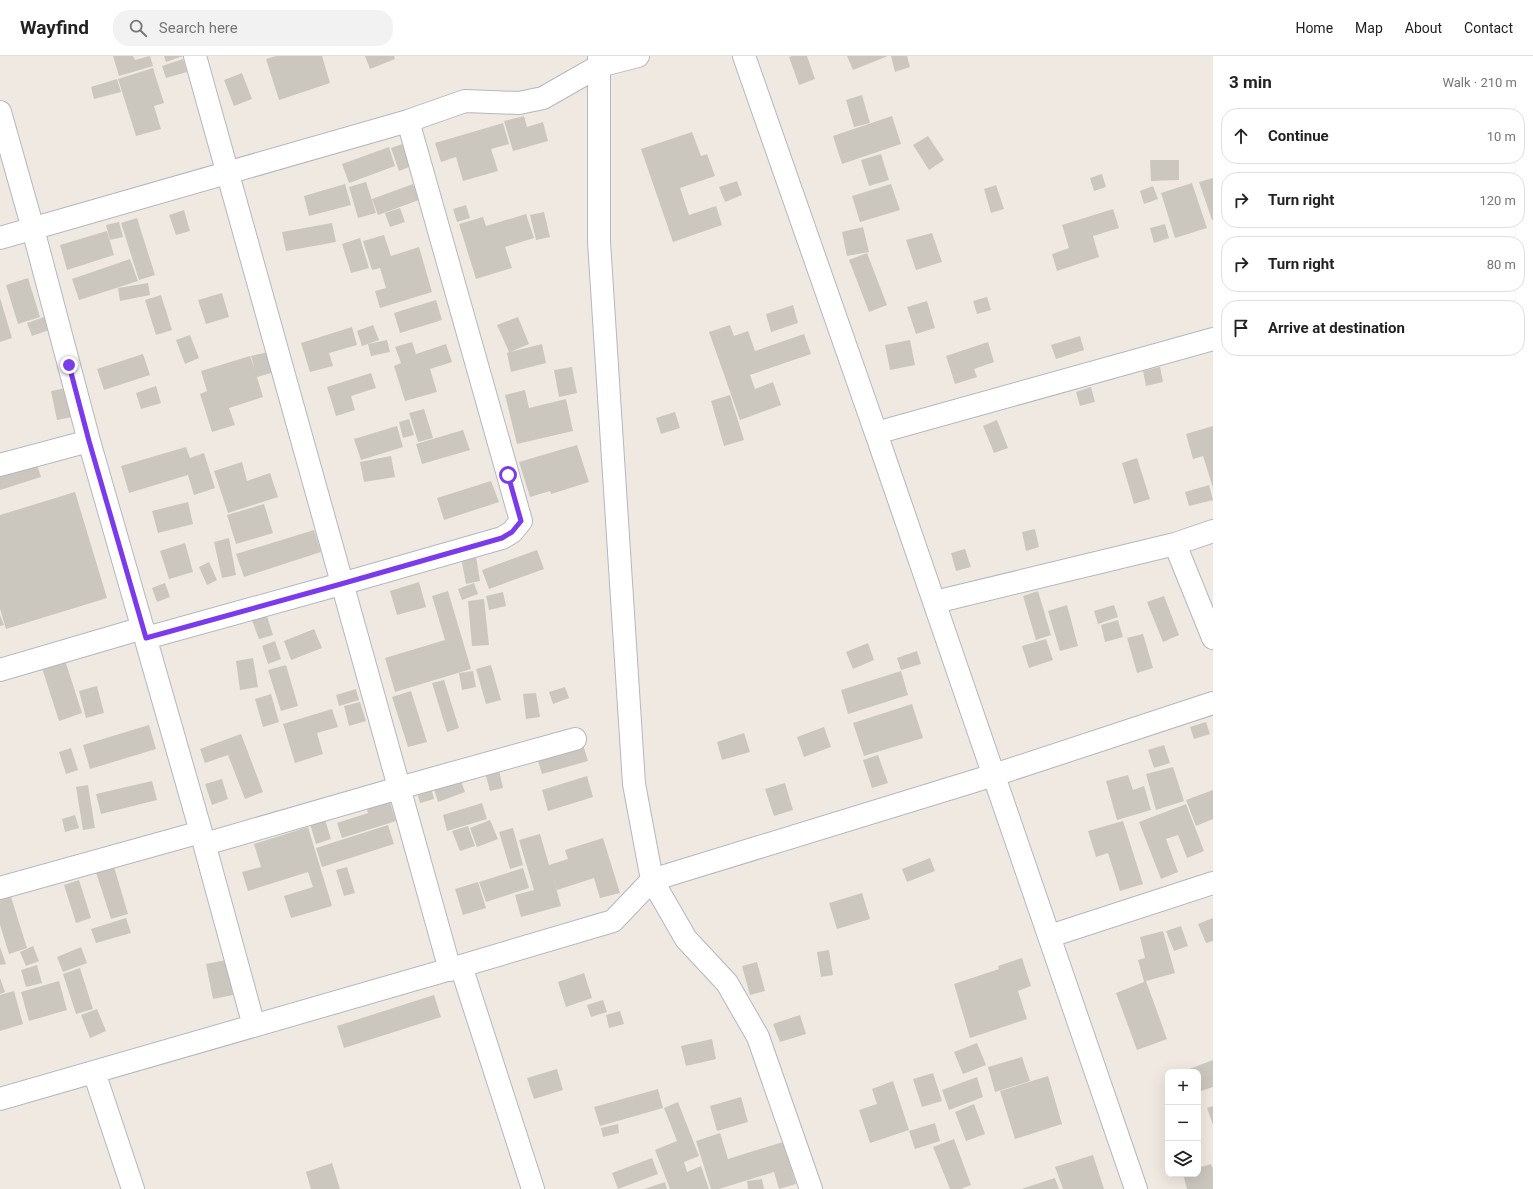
<!DOCTYPE html>
<html lang="en">
<head>
<meta charset="utf-8">
<style>
  :root { --surface:#fff; --page:#f2f2f2; --text:#222; --muted:#767676; --line:#e0e0e0 }
  body { margin:0; font-family:Roboto,sans-serif; background:var(--page); color:var(--text) }
  .controls { position:absolute; right:12px; bottom:12px; display:grid; overflow:hidden; border-radius:8px; box-shadow:0 4px 16px #0002 }
  .controls button { width:36px; height:36px; display:grid; place-items:center; padding:0; border:0; border-bottom:1px solid var(--line); background:var(--surface); color:var(--text); font:20px sans-serif }
  .stop { position:absolute; width:12px; height:12px; margin:-9px; border:3px solid #7c3aed; border-radius:50%; background:#fff }
  .stop.end { background:#7c3aed; border-color:#fff; box-shadow:0 1px 4px #0008 }
  .list { margin:0; padding:0; list-style:none }
  h2 { display:flex; justify-content:space-between; align-items:center; height:52px; margin:0; padding:0 16px; font-size:17px }
  h2 small { font-size:13px; font-weight:400; color:var(--muted) }
  .list li { display:grid; grid-template-columns:26px 1fr auto; gap:12px; align-items:center; box-sizing:border-box; height:56px; margin:0 8px 8px; padding:0 8px; border:1px solid var(--line); border-radius:16px }
  .list b { display:block; font-size:15px; white-space:nowrap }
  .list em { font-size:13px; font-style:normal; color:var(--muted) }
  .icon { flex:none; width:22px; height:22px; fill:none; stroke:currentColor; stroke-width:2; stroke-linecap:round; stroke-linejoin:round }
  .map { position:relative; flex:none; width:1213px; height:1133px; overflow:hidden }
  header { display:flex; align-items:center; gap:24px; box-sizing:border-box; height:56px; padding:0 20px; background:var(--surface); border-bottom:1px solid var(--line) }
  header strong { font-size:19px }
  nav { display:flex; gap:22px; margin-inline-start:auto; font-size:14px }
  .search { width:280px; height:36px; background:var(--page); display:flex; align-items:center; gap:10px; box-sizing:border-box; padding:0 14px; border-radius:16px; color:var(--muted); font-size:15px }
  main { display:flex }
  aside { flex:1; background:var(--surface) }
  .map>svg:first-child { display:block }
  .building { fill:#cbc7bf }
  .lines { fill:none; stroke-linecap:round; stroke-linejoin:round }
  .street-casing { stroke:#b4b7c1; stroke-width:24 }
  .street { stroke:#fff; stroke-width:22 }
  .route { stroke:#7c3aed; stroke-width:5 }
</style>
</head>
<body>
<header>
<strong>Wayfind</strong>
<div class="search"><svg class="icon" aria-label="search" viewBox="0 0 24 24"><circle cx="10" cy="10" r="6"/><path d="M15 15l6 6"/></svg>Search here</div>
<nav><a>Home</a><a>Map</a><a>About</a><a>Contact</a></nav>
</header>
<main>
<div class="map">
<svg width="1213" height="1133" viewBox="0 0 1213 1133">
  <rect width="100%" height="100%" fill="#efe9e1"/>
  <path class="building" d="M 113,0 L 133,0 L 135,4 L 150,0 L 153,10 L 119,20 Z
    M 164,0 L 183,0 L 166,6 Z
    M 276,0 L 322,0 L 330,27 L 279,44 L 266,3 Z
    M 365,0 L 394,0 L 395,3 L 370,13 Z
    M 792,0 L 807,0 L 815,23 L 799,29 L 789,1 Z
    M 847,0 L 888,0 L 853,14 Z
    M 891,0 L 907,0 L 910,11 L 895,16 Z
    M 183,3 L 187,16 L 166,22 L 162,10 Z
    M 153,12 L 164,47 L 154,50 L 161,73 L 136,80 L 118,23 Z
    M 242,17 L 252,43 L 234,50 L 224,24 Z
    M 117,23 L 121,36 L 94,43 L 91,31 Z
    M 862,39 L 870,67 L 854,71 L 846,44 Z
    M 524,60 L 527,71 L 543,66 L 548,85 L 513,95 L 504,65 Z
    M 892,60 L 901,88 L 842,108 L 833,80 Z
    M 503,67 L 509,88 L 491,93 L 498,115 L 463,125 L 456,101 L 441,106 L 435,87 Z
    M 692,76 L 701,100 L 707,98 L 715,120 L 680,132 L 689,159 L 716,150 L 722,169 L 673,186 L 641,93 Z
    M 928,80 L 944,104 L 929,114 L 913,89 Z
    M 405,87 L 414,109 L 399,115 L 391,92 Z
    M 389,91 L 395,110 L 349,127 L 342,108 Z
    M 881,98 L 889,124 L 869,130 L 861,104 Z
    M 1150,104 L 1179,104 L 1179,124 L 1151,125 Z
    M 1102,118 L 1106,131 L 1094,135 L 1090,122 Z
    M 1213,122 L 1213,164 L 1212,164 L 1199,126 Z
    M 737,125 L 742,139 L 725,146 L 719,131 Z
    M 366,126 L 376,157 L 358,162 L 349,131 Z
    M 1192,127 L 1207,172 L 1175,182 L 1161,137 Z
    M 345,128 L 351,149 L 309,160 L 304,140 Z
    M 413,128 L 419,144 L 378,159 L 372,143 Z
    M 891,128 L 900,154 L 860,166 L 852,140 Z
    M 996,129 L 1004,153 L 991,157 L 984,133 Z
    M 1153,130 L 1158,143 L 1144,148 L 1140,135 Z
    M 466,149 L 470,162 L 457,166 L 453,153 Z
    M 400,152 L 405,166 L 390,171 L 385,157 Z
    M 1113,153 L 1119,172 L 1093,180 L 1099,201 L 1057,215 L 1052,198 L 1069,192 L 1062,169 Z
    M 184,154 L 190,175 L 176,179 L 169,159 Z
    M 544,156 L 550,181 L 536,184 L 530,159 Z
    M 526,158 L 534,182 L 505,191 L 512,212 L 476,223 L 459,168 L 483,161 L 486,170 Z
    M 137,162 L 155,219 L 139,224 L 121,167 Z
    M 119,166 L 123,181 L 110,184 L 106,169 Z
    M 332,167 L 336,186 L 286,195 L 282,176 Z
    M 1165,168 L 1169,182 L 1154,187 L 1150,172 Z
    M 863,171 L 869,196 L 847,200 L 842,176 Z
    M 107,175 L 114,199 L 67,214 L 60,189 Z
    M 932,177 L 942,206 L 916,214 L 906,184 Z
    M 384,179 L 391,200 L 419,191 L 432,236 L 380,252 L 375,235 L 386,232 L 380,212 L 372,214 L 363,185 Z
    M 360,182 L 369,212 L 351,217 L 342,188 Z
    M 867,197 L 887,249 L 869,256 L 849,204 Z
    M 130,203 L 138,225 L 79,244 L 72,223 Z
    M 28,222 L 40,261 L 18,268 L 6,229 Z
    M 148,227 L 150,239 L 120,245 L 118,232 Z
    M 222,237 L 229,261 L 206,268 L 198,244 Z
    M 161,239 L 172,274 L 156,279 L 145,244 Z
    M 987,241 L 991,254 L 977,258 L 973,245 Z
    M 0,242 L 12,282 L 0,286 Z
    M 436,244 L 442,264 L 400,277 L 394,257 Z
    M 927,245 L 935,272 L 916,278 L 907,251 Z
    M 793,249 L 798,267 L 771,276 L 766,258 Z
    M 44,261 L 49,274 L 32,280 L 27,267 Z
    M 518,261 L 529,288 L 510,296 L 542,288 L 546,307 L 511,316 L 507,297 L 509,296 L 497,269 Z
    M 373,269 L 379,284 L 362,290 L 357,275 Z
    M 730,269 L 734,280 L 748,275 L 755,295 L 804,278 L 811,298 L 750,319 L 755,333 L 773,326 L 781,349 L 740,364 L 709,276 Z
    M 352,271 L 357,289 L 329,297 L 333,310 L 310,316 L 301,287 Z
    M 190,279 L 199,302 L 185,308 L 176,284 Z
    M 1080,280 L 1084,294 L 1056,303 L 1051,289 Z
    M 387,284 L 390,296 L 371,300 L 368,288 Z
    M 910,284 L 915,309 L 890,314 L 885,289 Z
    M 412,286 L 416,298 L 446,288 L 452,306 L 430,313 L 437,336 L 405,345 L 394,310 L 401,307 L 395,291 Z
    M 988,286 L 994,306 L 974,313 L 977,321 L 955,328 L 946,300 Z
    M 268,296 L 275,316 L 257,321 L 263,341 L 229,352 L 235,369 L 212,376 L 200,338 L 207,335 L 201,315 L 250,300 L 255,314 L 251,300 Z
    M 143,298 L 150,319 L 104,334 L 97,313 Z
    M 572,311 L 577,337 L 559,341 L 554,314 Z
    M 1160,311 L 1163,326 L 1146,330 L 1143,315 Z
    M 371,317 L 376,332 L 351,340 L 355,354 L 336,360 L 327,331 Z
    M 156,330 L 161,347 L 141,353 L 136,337 Z
    M 1091,331 L 1095,346 L 1080,350 L 1076,336 Z
    M 66,332 L 72,361 L 57,364 L 51,335 Z
    M 525,334 L 529,352 L 566,343 L 573,375 L 517,388 L 505,339 Z
    M 730,339 L 744,384 L 724,390 L 711,345 Z
    M 424,353 L 433,382 L 418,386 L 409,357 Z
    M 675,356 L 680,372 L 661,378 L 656,362 Z
    M 409,363 L 414,379 L 403,382 L 399,366 Z
    M 997,364 L 1008,392 L 994,397 L 983,370 Z
    M 397,370 L 403,391 L 361,404 L 354,383 Z
    M 1213,370 L 1213,432 L 1203,400 L 1193,403 L 1186,378 Z
    M 463,374 L 470,394 L 422,408 L 416,388 Z
    M 577,389 L 589,426 L 551,438 L 550,435 L 530,441 L 519,406 Z
    M 186,391 L 190,402 L 204,397 L 215,432 L 194,439 L 188,419 L 129,437 L 121,410 Z
    M 391,400 L 395,421 L 364,426 L 360,406 Z
    M 1137,402 L 1150,443 L 1134,448 L 1122,407 Z
    M 35,403 L 41,421 L 0,434 L 0,413 Z
    M 242,406 L 247,425 L 270,417 L 278,441 L 228,457 L 214,415 Z
    M 491,425 L 499,446 L 444,464 L 437,442 Z
    M 1209,429 L 1213,444 L 1189,450 L 1185,436 Z
    M 75,436 L 107,542 L 6,573 L 0,553 L 0,459 Z
    M 188,446 L 193,468 L 158,477 L 152,455 Z
    M 264,448 L 273,477 L 236,488 L 227,459 Z
    M 1035,473 L 1039,491 L 1026,495 L 1022,476 Z
    M 314,474 L 321,496 L 244,521 L 236,498 Z
    M 229,482 L 236,519 L 222,522 L 214,486 Z
    M 185,487 L 193,516 L 169,523 L 160,495 Z
    M 474,488 L 480,525 L 466,528 L 459,491 Z
    M 965,493 L 971,511 L 956,515 L 951,497 Z
    M 537,494 L 544,513 L 489,533 L 482,514 Z
    M 209,506 L 217,524 L 207,529 L 199,511 Z
    M 419,526 L 426,551 L 397,559 L 390,535 Z
    M 165,527 L 170,541 L 157,546 L 152,532 Z
    M 474,527 L 478,538 L 462,544 L 458,533 Z
    M 448,535 L 471,613 L 395,636 L 385,602 L 445,584 L 432,540 Z
    M 1038,535 L 1051,579 L 1036,584 L 1023,540 Z
    M 503,536 L 506,550 L 489,554 L 486,540 Z
    M 1164,540 L 1179,579 L 1163,586 L 1147,546 Z
    M 484,543 L 489,589 L 472,590 L 468,545 Z
    M 1067,549 L 1078,590 L 1060,595 L 1048,555 Z
    M 1114,549 L 1118,561 L 1098,568 L 1094,555 Z
    M 265,554 L 273,579 L 259,583 L 250,559 Z
    M 0,559 L 4,569 L 0,570 Z
    M 1118,564 L 1123,581 L 1105,586 L 1101,569 Z
    M 314,573 L 322,592 L 291,604 L 284,585 Z
    M 1143,578 L 1153,612 L 1137,617 L 1127,582 Z
    M 1046,583 L 1053,604 L 1029,612 L 1022,590 Z
    M 275,585 L 281,603 L 268,608 L 262,590 Z
    M 868,587 L 874,604 L 853,613 L 846,596 Z
    M 917,595 L 921,608 L 901,614 L 897,602 Z
    M 63,598 L 82,657 L 59,665 L 40,606 Z
    M 253,602 L 258,631 L 240,634 L 236,605 Z
    M 286,609 L 298,650 L 281,655 L 268,614 Z
    M 491,609 L 501,644 L 486,648 L 476,613 Z
    M 473,615 L 476,631 L 462,634 L 459,617 Z
    M 901,615 L 908,639 L 848,658 L 841,634 Z
    M 444,624 L 459,672 L 447,676 L 432,627 Z
    M 97,630 L 104,657 L 86,662 L 79,635 Z
    M 565,631 L 569,642 L 553,648 L 549,636 Z
    M 356,633 L 359,644 L 339,650 L 336,639 Z
    M 411,635 L 427,686 L 408,691 L 392,641 Z
    M 536,637 L 540,661 L 526,663 L 523,638 Z
    M 271,638 L 279,666 L 263,671 L 255,643 Z
    M 360,646 L 366,665 L 349,670 L 344,650 Z
    M 912,648 L 923,682 L 864,700 L 853,667 Z
    M 332,653 L 338,671 L 317,677 L 323,698 L 295,707 L 283,668 Z
    M 1206,666 L 1210,678 L 1194,683 L 1190,671 Z
    M 149,669 L 156,693 L 90,713 L 83,689 Z
    M 824,671 L 831,691 L 804,701 L 797,681 Z
    M 744,677 L 750,696 L 722,704 L 717,686 Z
    M 241,678 L 263,736 L 245,743 L 228,699 L 205,707 L 200,693 Z
    M 581,682 L 588,705 L 542,718 L 535,695 Z
    M 1164,689 L 1170,707 L 1154,712 L 1148,694 Z
    M 71,692 L 78,714 L 66,718 L 59,696 Z
    M 878,699 L 888,727 L 872,732 L 863,704 Z
    M 498,710 L 503,732 L 490,735 L 484,713 Z
    M 1173,711 L 1184,745 L 1156,754 L 1146,718 Z
    M 457,714 L 465,736 L 438,746 L 431,724 Z
    M 1128,719 L 1133,734 L 1144,730 L 1151,754 L 1117,764 L 1106,725 Z
    M 587,720 L 593,741 L 548,755 L 542,734 Z
    M 222,723 L 228,743 L 212,749 L 205,728 Z
    M 152,725 L 157,744 L 101,758 L 96,738 Z
    M 430,727 L 434,743 L 420,747 L 416,731 Z
    M 785,727 L 793,754 L 774,760 L 765,733 Z
    M 88,729 L 95,772 L 83,774 L 76,731 Z
    M 386,733 L 396,765 L 342,782 L 337,767 L 368,757 L 363,740 Z
    M 1213,734 L 1213,763 L 1196,770 L 1186,744 Z
    M 482,747 L 487,763 L 447,775 L 443,759 Z
    M 1186,748 L 1204,795 L 1187,802 L 1178,779 L 1166,783 L 1178,816 L 1161,823 L 1139,766 Z
    M 322,754 L 331,783 L 316,788 L 307,758 Z
    M 75,759 L 79,772 L 65,776 L 62,763 Z
    M 490,764 L 498,783 L 477,791 L 470,772 Z
    M 1123,765 L 1143,828 L 1120,835 L 1108,797 L 1096,801 L 1088,775 Z
    M 388,769 L 394,788 L 322,811 L 316,792 Z
    M 468,770 L 475,790 L 460,795 L 452,775 Z
    M 308,771 L 332,850 L 291,862 L 284,840 L 313,831 L 308,816 L 248,835 L 242,816 L 261,811 L 254,788 Z
    M 513,772 L 523,809 L 510,813 L 499,776 Z
    M 540,778 L 549,809 L 568,803 L 565,794 L 603,782 L 620,837 L 600,842 L 594,822 L 557,834 L 553,820 L 561,850 L 521,861 L 515,839 L 534,834 L 519,784 Z
    M 930,802 L 935,815 L 907,826 L 902,813 Z
    M 112,804 L 128,858 L 111,863 L 94,810 Z
    M 347,811 L 355,837 L 344,840 L 336,814 Z
    M 523,812 L 529,832 L 486,846 L 479,826 Z
    M 79,824 L 91,862 L 76,867 L 64,829 Z
    M 6,825 L 27,892 L 9,898 L 0,869 L 0,827 Z
    M 478,826 L 486,852 L 463,859 L 455,833 Z
    M 862,837 L 870,863 L 837,873 L 829,847 Z
    M 126,862 L 131,877 L 96,887 L 91,873 Z
    M 1213,862 L 1213,885 L 1206,887 L 1198,868 Z
    M 1181,870 L 1188,890 L 1174,895 L 1166,875 Z
    M 1163,875 L 1175,917 L 1146,925 L 1167,983 L 1137,994 L 1116,937 L 1144,926 L 1138,904 L 1145,902 L 1140,881 Z
    M 33,890 L 39,905 L 26,910 L 20,896 Z
    M 0,891 L 6,908 L 0,909 Z
    M 81,891 L 87,907 L 63,916 L 57,901 Z
    M 829,894 L 833,919 L 821,921 L 817,896 Z
    M 1022,902 L 1031,930 L 1018,935 L 1027,963 L 970,982 L 954,928 L 999,913 L 998,910 Z
    M 226,904 L 233,939 L 213,943 L 206,908 Z
    M 757,906 L 765,935 L 750,939 L 742,910 Z
    M 37,909 L 42,927 L 26,931 L 21,914 Z
    M 80,912 L 93,953 L 76,958 L 63,918 Z
    M 584,917 L 592,942 L 566,951 L 558,926 Z
    M 0,922 L 5,936 L 0,938 Z
    M 59,925 L 67,954 L 29,965 L 21,936 Z
    M 14,935 L 23,968 L 0,975 L 0,939 Z
    M 434,939 L 441,961 L 344,992 L 337,970 Z
    M 603,944 L 607,956 L 591,961 L 587,949 Z
    M 97,953 L 106,975 L 90,982 L 81,959 Z
    M 620,955 L 624,968 L 609,972 L 606,959 Z
    M 800,959 L 806,978 L 780,986 L 773,968 Z
    M 712,983 L 716,1003 L 686,1010 L 681,990 Z
    M 977,987 L 986,1009 L 963,1018 L 954,996 Z
    M 1022,1001 L 1030,1025 L 995,1036 L 988,1011 Z
    M 1213,1004 L 1213,1031 L 1198,1036 L 1198,1016 L 1181,1016 Z
    M 557,1013 L 563,1034 L 534,1043 L 527,1022 Z
    M 933,1017 L 942,1045 L 922,1051 L 913,1023 Z
    M 1048,1020 L 1062,1068 L 1015,1083 L 1000,1035 Z
    M 977,1021 L 983,1041 L 949,1054 L 942,1034 Z
    M 893,1025 L 909,1074 L 870,1087 L 859,1054 L 877,1048 L 872,1033 Z
    M 658,1033 L 663,1052 L 600,1070 L 594,1051 Z
    M 741,1041 L 748,1066 L 717,1075 L 710,1050 Z
    M 678,1046 L 699,1100 L 684,1106 L 687,1116 L 701,1110 L 709,1133 L 670,1133 L 655,1094 L 677,1085 L 664,1052 Z
    M 974,1048 L 985,1078 L 966,1085 L 955,1056 Z
    M 1213,1050 L 1213,1069 L 1207,1052 Z
    M 935,1067 L 940,1085 L 915,1093 L 909,1075 Z
    M 618,1068 L 619,1077 L 603,1081 L 601,1072 Z
    M 720,1077 L 728,1103 L 783,1086 L 796,1128 L 779,1133 L 774,1116 L 719,1133 L 711,1133 L 696,1085 Z
    M 954,1083 L 971,1129 L 961,1133 L 950,1133 L 933,1091 Z
    M 1093,1099 L 1104,1133 L 1063,1133 L 1055,1111 Z
    M 652,1102 L 658,1118 L 618,1133 L 612,1117 Z
    M 332,1107 L 340,1133 L 311,1133 L 306,1116 Z
    M 1211,1108 L 1213,1113 L 1213,1133 L 1187,1133 L 1183,1118 L 1198,1118 L 1198,1112 Z
    M 1055,1122 L 1059,1133 L 1021,1133 Z
    M 762,1123 L 764,1133 L 748,1133 L 747,1125 Z
    M 665,1126 L 667,1133 L 644,1133 Z"/>
  <g class="lines">
    <g class="street-casing">
      <path id="street" d="M 195,0 L 450,914
        M 599,0 L 599,186 L 634,728 L 652,824 L 686,883 L 727,927 L 758,981 L 811,1133
        M 744,0 L 876,377
        M 0,56 L 33,173 L 89,385 L 201,776 L 254,970
        M 0,182 L 408,65 L 465,45 L 519,47 L 543,42 L 599,10 L 638,0
        M 0,409 L 89,385
        M 1213,475 L 1175,488 L 1213,582
        M 935,546 L 1175,488
        M 146,582 L 341,528 L 502,482 L 512,476 L 521,465 L 408,65
        M 0,614 L 143,572
        M 205,788 L 399,732 L 575,683
        M 0,832 L 201,776
        M 1050,880 L 1213,827
        M 461,910 L 533,1133
        M 94,1016 L 133,1133
        M 0,1043 L 461,910 L 613,865 L 652,824 L 994,719 L 1213,647
        M 1136,1133 L 876,377 L 1213,283"/>
    </g>
    <use href="#street" class="street"/>
  </g>
  <g class="lines">
    <path class="route" d="M 69,309 L 89,385 L 146,582 L 341,528 L 502,482 L 512,476 L 521,465 L 508,419"/>
  </g>
</svg>
<div class="controls">
<button>+</button>
<button>−</button>
<button><svg class="icon" aria-label="layers" viewBox="0 0 24 24"><path d="M12 4l9 5-9 5-9-5zM3 14l9 5 9-5"/></svg></button>
</div>
<div class="stop" style="left:508px;top:419px"></div>
<div class="stop end" style="left:69px;top:309px"></div>
</div>
<aside>
<h2>3 min<small>Walk · 210 m</small></h2>
<ul class="list">
<li><svg class="icon" aria-label="ahead" viewBox="0 0 24 24"><path d="M12 20V5M6 11l6-6 6 6"/></svg><div><b>Continue</b></div><em>10 m</em></li>
<li><svg class="icon" aria-label="right" viewBox="0 0 24 24"><path d="M7 20v-9h11M14 6l5 5-5 5"/></svg><div><b>Turn right</b></div><em>120 m</em></li>
<li><svg class="icon" aria-label="right" viewBox="0 0 24 24"><path d="M7 20v-9h11M14 6l5 5-5 5"/></svg><div><b>Turn right</b></div><em>80 m</em></li>
<li><svg class="icon" aria-label="arrive" viewBox="0 0 24 24"><path d="M6 21V4h12l-3 4 3 4H6"/></svg><div><b>Arrive at destination</b></div></li>
</ul>
</aside>
</main>
</body>
</html>
